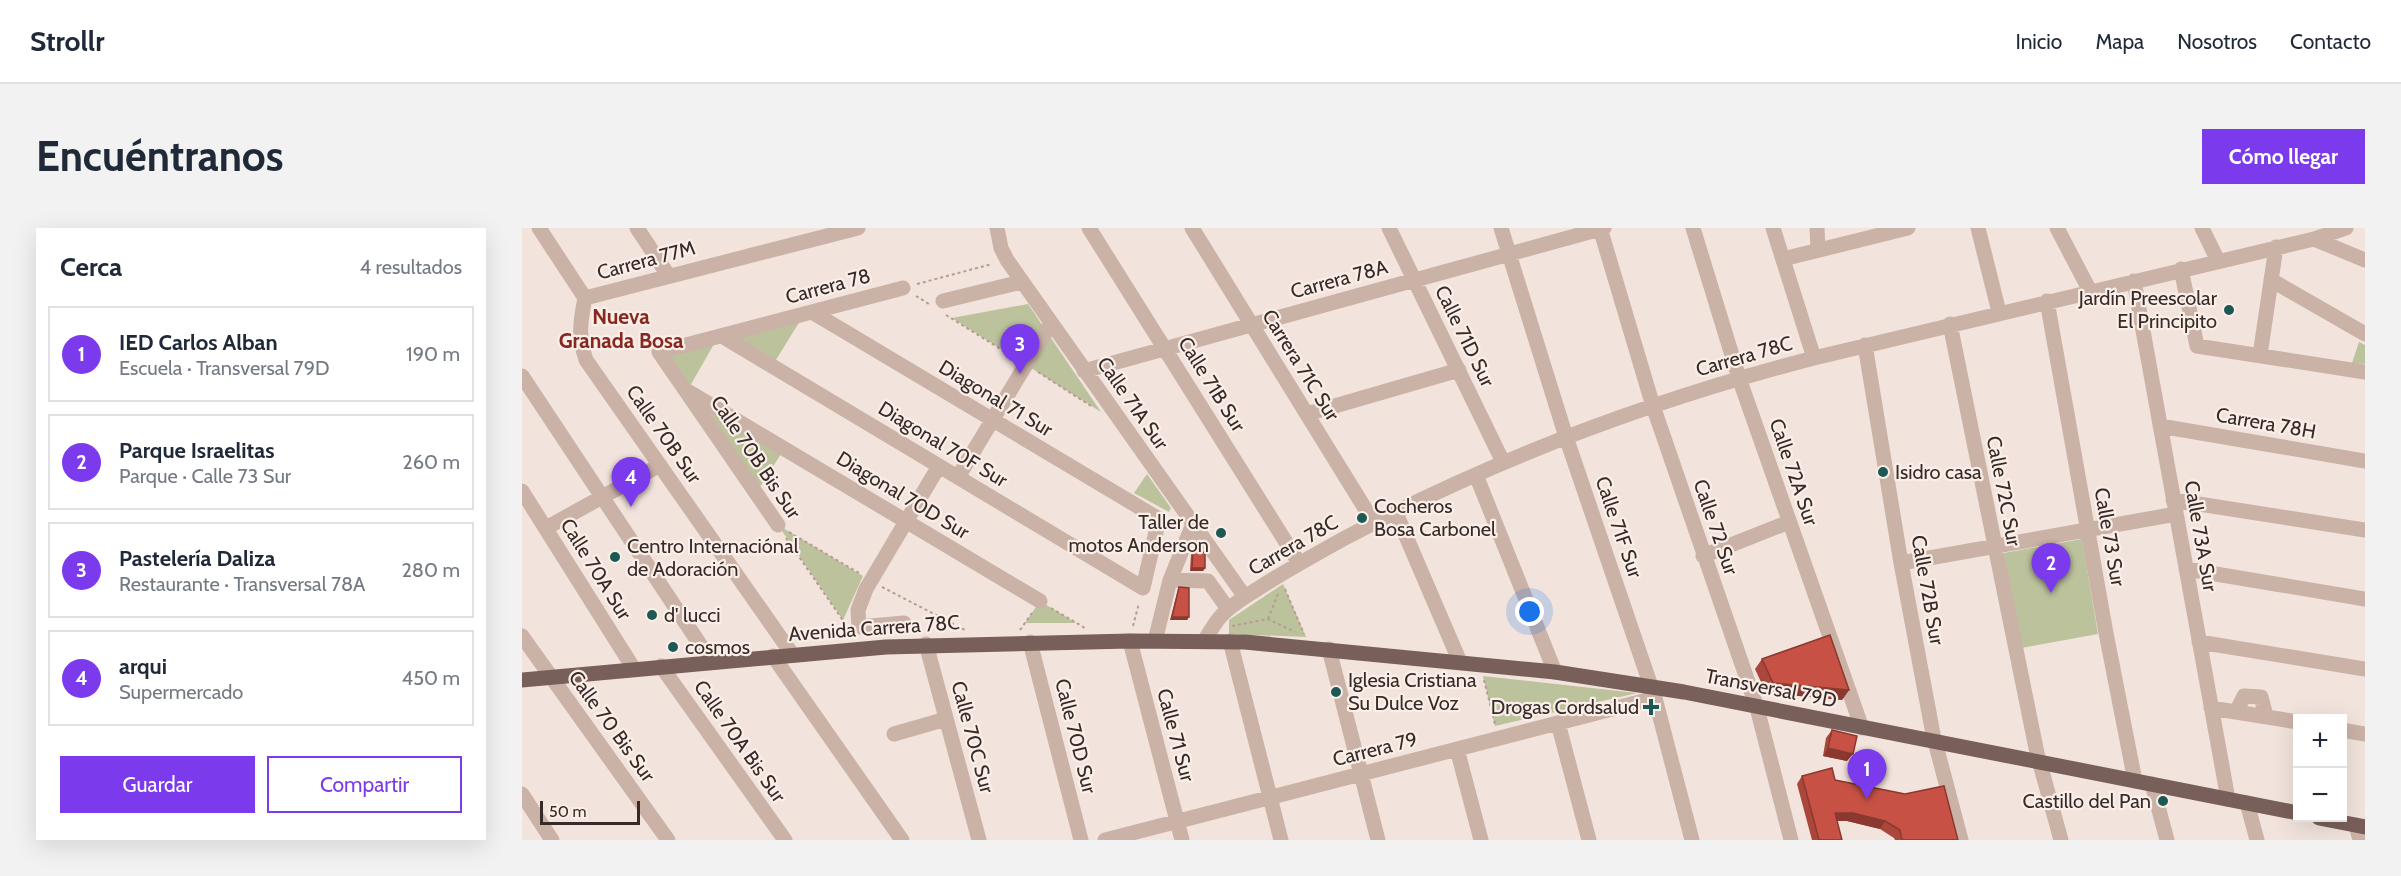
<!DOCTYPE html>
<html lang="es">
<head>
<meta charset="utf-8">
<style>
  :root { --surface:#fff; --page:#f2f2f3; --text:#1f2937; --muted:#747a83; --line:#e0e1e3; --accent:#7c3aed }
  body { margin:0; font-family:Cabin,sans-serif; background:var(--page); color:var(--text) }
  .controls { position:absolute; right:18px; bottom:18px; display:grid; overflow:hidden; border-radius:0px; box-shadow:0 6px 24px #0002 }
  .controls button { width:54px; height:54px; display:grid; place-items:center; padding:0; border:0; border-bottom:2px solid var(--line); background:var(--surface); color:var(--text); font:30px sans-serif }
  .scale { position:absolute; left:18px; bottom:15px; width:100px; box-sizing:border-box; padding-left:6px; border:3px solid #372a28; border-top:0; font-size:16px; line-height:21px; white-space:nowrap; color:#372a28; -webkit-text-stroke:4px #faefe8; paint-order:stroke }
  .you { position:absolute; left:1008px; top:384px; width:21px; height:21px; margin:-15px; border:4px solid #fff; border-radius:50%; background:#1a73e8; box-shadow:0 0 0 9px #1a73e833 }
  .badge { display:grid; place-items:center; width:39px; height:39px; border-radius:50%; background:var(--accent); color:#fff; font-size:20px; font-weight:700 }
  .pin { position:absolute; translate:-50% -50px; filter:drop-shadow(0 2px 3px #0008) }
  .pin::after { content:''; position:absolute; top:32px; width:21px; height:18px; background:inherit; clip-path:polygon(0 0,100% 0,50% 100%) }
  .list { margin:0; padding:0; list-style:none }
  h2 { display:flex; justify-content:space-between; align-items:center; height:78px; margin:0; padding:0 24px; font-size:26px }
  h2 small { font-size:20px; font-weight:400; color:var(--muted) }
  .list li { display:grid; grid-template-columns:39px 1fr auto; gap:18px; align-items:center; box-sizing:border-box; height:96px; margin:0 12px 12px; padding:0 12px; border:2px solid var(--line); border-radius:0px }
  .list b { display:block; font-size:22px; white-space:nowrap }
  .list p { margin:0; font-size:20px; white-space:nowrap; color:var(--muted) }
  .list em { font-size:20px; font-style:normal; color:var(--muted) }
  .actions { display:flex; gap:12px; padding:18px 24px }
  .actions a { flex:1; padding:14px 0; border:2px solid var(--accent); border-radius:0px; text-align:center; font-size:21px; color:var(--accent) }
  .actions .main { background:var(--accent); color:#fff }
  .map { position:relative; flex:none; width:1843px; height:612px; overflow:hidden; border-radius:0px }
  header { display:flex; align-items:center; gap:36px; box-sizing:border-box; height:84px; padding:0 30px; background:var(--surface); border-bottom:2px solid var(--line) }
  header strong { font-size:28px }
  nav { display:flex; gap:33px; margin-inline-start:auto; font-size:21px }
  .intro { display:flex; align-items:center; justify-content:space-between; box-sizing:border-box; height:144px; padding:0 36px }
  h1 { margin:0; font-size:42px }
  .button { padding:15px 27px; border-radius:0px; background:var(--accent); color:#fff; font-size:21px; font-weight:700 }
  main { display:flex; gap:36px; padding:0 36px }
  aside { flex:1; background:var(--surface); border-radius:0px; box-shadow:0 6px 24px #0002 }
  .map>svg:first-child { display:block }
  .green { fill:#bbc29c }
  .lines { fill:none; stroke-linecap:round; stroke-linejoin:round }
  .path { stroke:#b69c92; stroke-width:2; stroke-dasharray:3 3; stroke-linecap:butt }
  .minor { stroke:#cbb2a7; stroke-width:15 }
  .major { stroke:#795f59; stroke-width:15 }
  .wall { fill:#ab463b }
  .shaded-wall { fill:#8b3930 }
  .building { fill:#c75145; stroke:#8b3930; stroke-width:1.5 }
  .poi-dot { fill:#1d5954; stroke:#faefe8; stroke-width:2 }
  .labels { text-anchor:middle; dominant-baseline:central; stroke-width:4.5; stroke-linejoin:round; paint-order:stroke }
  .street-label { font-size:20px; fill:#372a28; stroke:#faefe8 }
  .poi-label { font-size:20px; fill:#372a28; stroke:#faefe8; text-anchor:start }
  .neighbourhood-label { font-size:21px; font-weight:bold; fill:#872920; stroke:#faefe8 }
</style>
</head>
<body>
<header>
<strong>Strollr</strong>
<nav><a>Inicio</a><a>Mapa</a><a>Nosotros</a><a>Contacto</a></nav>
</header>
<div class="intro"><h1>Encuéntranos</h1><a class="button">Cómo llegar</a></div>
<main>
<aside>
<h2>Cerca<small>4 resultados</small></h2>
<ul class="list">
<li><span class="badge">1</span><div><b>IED Carlos Alban</b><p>Escuela · Transversal 79D</p></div><em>190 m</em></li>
<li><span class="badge">2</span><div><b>Parque Israelitas</b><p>Parque · Calle 73 Sur</p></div><em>260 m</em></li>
<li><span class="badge">3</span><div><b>Pastelería Daliza</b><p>Restaurante · Transversal 78A</p></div><em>280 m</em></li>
<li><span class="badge">4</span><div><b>arqui</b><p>Supermercado</p></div><em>450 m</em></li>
</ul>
<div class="actions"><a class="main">Guardar</a><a>Compartir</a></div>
</aside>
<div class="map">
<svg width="1843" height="612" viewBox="0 0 1843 612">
  <rect width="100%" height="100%" fill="#f2e4dc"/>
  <path class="green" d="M 506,76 L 579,184 L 430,90 Z
    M 278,93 L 252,135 L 210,109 Z
    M 1837,114 L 1843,117 L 1843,136 L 1830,135 Z
    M 192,116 L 168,158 L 146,128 Z
    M 182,177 L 259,226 L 238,259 Z
    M 625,246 L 649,280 L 647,284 L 612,265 Z
    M 256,297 L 341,348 L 321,392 Z
    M 1560,311 L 1576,406 L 1499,420 L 1482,325 Z
    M 761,356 L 784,409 L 707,406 L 707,392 Z
    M 518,373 L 554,395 L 503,395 Z
    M 961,448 L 1115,465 L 973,498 Z"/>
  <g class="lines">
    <path class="path" d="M 395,56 L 470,36
      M 394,68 L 407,76
      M 424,87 L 493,130
      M 516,144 L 569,178
      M 267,304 L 337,345
      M 264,310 L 322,394
      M 360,359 L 443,402
      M 763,361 L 782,406
      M 529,380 L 563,400
      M 746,391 L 756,366
      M 611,398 L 617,375
      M 710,398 L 746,391 L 773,404
      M 498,402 L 510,385
      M 962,452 L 973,496"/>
    <path class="minor" d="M 17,0 L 63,70 C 58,95 56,108 64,132 L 270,426
      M 115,0 L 146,47
      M 475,0 L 479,20 L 485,32 L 723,369
      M 567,0 L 777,335
      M 670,0 L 852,295
      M 867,0 L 981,234
      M 979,0 L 1044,209 L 1133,470 L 1170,612
      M 1078,0 L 1131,178 L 1235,480 L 1269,612
      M 1171,0 L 1217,150 L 1340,500
      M 1251,0 L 1292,130
      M 1295,0 L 1296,22
      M 1456,0 L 1477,84
      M 1535,0 L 1568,63
      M 1680,0 L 1696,33
      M 1792,11 L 1843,32
      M 1261,31 L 1386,0
      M 1659,41 L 1675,118 L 1843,144
      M 1749,52 L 1843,106
      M 1612,53 L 1706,571
      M 63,70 L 336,0
      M 421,73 L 499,54
      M 1525,73 L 1584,405 L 1613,553
      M 1428,96 L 1515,525 L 1539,612
      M 200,108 L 621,360 L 637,291 L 290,84
      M 1343,117 L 1379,335 L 1411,506 L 1439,612
      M 1738,127 L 1754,19
      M 562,143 L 1082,0
      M 0,148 L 189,433
      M 167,164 L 518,373
      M 785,186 L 937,142
      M 1638,198 L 1843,233
      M 954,247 L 1033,444
      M 436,249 L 529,95
      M 0,263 L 112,441
      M 1651,272 L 1843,302
      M 874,285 L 938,434
      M 256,297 L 137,124 L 381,60
      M 24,300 L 138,237
      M 1181,328 L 1267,294
      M 1379,335 L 1654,286
      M 1664,341 L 1843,371
      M 648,352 L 671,296
      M 382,395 L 337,399 L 336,382 L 344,361 L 417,238
      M 0,408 L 146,612
      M 608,413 L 660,612
      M 633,413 L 648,352 L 686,353 L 706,381
      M 682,413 C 688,404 693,394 700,387 C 710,376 725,368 737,360 C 765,342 794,326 823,310 C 972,231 1130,172 1292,130 L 1792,11 L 1824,0
      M 708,413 L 759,612
      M 508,414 L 559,612
      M 1677,414 L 1843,441
      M 404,416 L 457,612
      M 807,421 L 856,612
      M 251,428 L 380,612
      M 139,438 L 263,612
      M 1689,480 L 1776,494
      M 1714,484 L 1722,468 L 1739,469 L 1744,488
      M 1036,495 L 1067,612
      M 1820,502 L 1843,506
      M 372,506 L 424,491
      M 935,521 L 959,612
      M 1630,556 L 1645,612
      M 0,566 L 30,612
      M 1725,575 L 1735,612
      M 1834,597 L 1838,612
      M 583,612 L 1133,470"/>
    <path class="major" d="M 0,452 L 364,419 L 608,413 L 723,414 L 1033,444 L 1162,464 L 1776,585
      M 1797,590 L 1843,599"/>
  </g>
  <path class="wall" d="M 671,324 L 683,340 L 681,343 L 668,343 L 669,326 Z
    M 657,359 L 667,389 L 665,392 L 648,392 L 656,362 Z
    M 1240,431 L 1327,462 L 1320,472 L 1244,465 L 1233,441 Z
    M 1310,502 L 1325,533 L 1301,528 L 1304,510 Z
    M 1280,548 L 1313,552 L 1436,612 L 1373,612 L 1372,610 L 1358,601 L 1325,593 L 1315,593 L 1320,612 L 1290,612 L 1275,556 Z"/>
  <path class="shaded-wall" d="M 670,340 L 683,340 L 681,343 L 668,343 Z
    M 650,389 L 667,389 L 665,392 L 648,392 Z
    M 1251,455 L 1327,462 L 1320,472 L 1244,465 Z
    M 1306,520 L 1331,526 L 1325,533 L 1301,528 Z
    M 1313,585 L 1331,585 L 1363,593 L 1358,601 L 1325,593 L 1308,593 Z"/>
  <path class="building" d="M 671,324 L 683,324 L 683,340 L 670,340 Z
    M 657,359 L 667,360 L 667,389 L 650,389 Z
    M 1308,407 L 1327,462 L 1251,455 L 1240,431 Z
    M 1310,502 L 1335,508 L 1331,526 L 1306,520 Z
    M 1310,540 L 1313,552 L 1383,566 L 1422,558 L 1436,612 L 1380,612 L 1378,602 L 1363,593 L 1331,585 L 1313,585 L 1320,612 L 1297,612 L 1280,548 Z"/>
  <g class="poi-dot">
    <circle cx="1707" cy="82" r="6"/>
    <circle cx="1361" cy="244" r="6"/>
    <circle cx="840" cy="290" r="6"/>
    <circle cx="699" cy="305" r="6"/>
    <circle cx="93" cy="329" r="6"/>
    <circle cx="130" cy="387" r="6"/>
    <circle cx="151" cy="419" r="6"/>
    <circle cx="814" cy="464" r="6"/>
    <path d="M1126 470h6v6h6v6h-6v6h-6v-6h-6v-6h6z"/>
    <circle cx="1641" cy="573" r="6"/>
  </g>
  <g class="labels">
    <g class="street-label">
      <text transform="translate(124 32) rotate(-15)">Carrera 77M</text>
      <text transform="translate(817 51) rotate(-15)">Carrera 78A</text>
      <text transform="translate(306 58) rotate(-15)">Carrera 78</text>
      <text transform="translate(943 108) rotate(64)">Calle 71D Sur</text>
      <text transform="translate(1222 128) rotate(-16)">Carrera 78C</text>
      <text transform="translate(779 137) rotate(58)">Carrera 71C Sur</text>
      <text transform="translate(690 156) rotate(58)">Calle 71B Sur</text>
      <text transform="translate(474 170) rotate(31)">Diagonal 71 Sur</text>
      <text transform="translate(611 175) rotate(55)">Calle 71A Sur</text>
      <text transform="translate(1744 195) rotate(10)">Carrera 78H</text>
      <text transform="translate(142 206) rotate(55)">Calle 70B Sur</text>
      <text transform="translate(421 216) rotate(31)">Diagonal 70F Sur</text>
      <text transform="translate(234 229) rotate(56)">Calle 70B Bis Sur</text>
      <text transform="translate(1272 244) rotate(71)">Calle 72A Sur</text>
      <text transform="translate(1482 263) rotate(79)">Calle 72C Sur</text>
      <text transform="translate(381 267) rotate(31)">Diagonal 70D Sur</text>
      <text transform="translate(1097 299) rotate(71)">Calle 71F Sur</text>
      <text transform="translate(1194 299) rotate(71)">Calle 72 Sur</text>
      <text transform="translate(1679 308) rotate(80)">Calle 73A Sur</text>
      <text transform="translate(1588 309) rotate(80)">Calle 73 Sur</text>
      <text transform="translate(771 317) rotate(-30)">Carrera 78C</text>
      <text transform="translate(74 341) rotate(58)">Calle 70A Sur</text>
      <text transform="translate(1406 362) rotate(80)">Calle 72B Sur</text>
      <text transform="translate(352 400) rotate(-4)">Avenida Carrera 78C</text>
      <text transform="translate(1249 460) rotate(11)">Transversal 79D</text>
      <text transform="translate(90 498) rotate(54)">Calle 70 Bis Sur</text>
      <text transform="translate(654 507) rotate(75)">Calle 71 Sur</text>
      <text transform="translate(554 508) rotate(76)">Calle 70D Sur</text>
      <text transform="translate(451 509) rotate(75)">Calle 70C Sur</text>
      <text transform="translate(218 513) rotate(55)">Calle 70A Bis Sur</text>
      <text transform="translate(853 521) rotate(-14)">Carrera 79</text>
    </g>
    <g class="poi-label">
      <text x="1695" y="70" text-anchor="end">Jardín Preescolar<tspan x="1695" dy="23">El Principito</tspan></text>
      <text x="1373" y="244">Isidro casa</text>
      <text x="852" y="278">Cocheros<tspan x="852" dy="23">Bosa Carbonel</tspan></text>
      <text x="687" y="294" text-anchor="end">Taller de<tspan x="687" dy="23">motos Anderson</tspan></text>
      <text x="105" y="318">Centro Internaciónal<tspan x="105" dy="23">de Adoración</tspan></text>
      <text x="142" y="387">d' lucci</text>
      <text x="163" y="419">cosmos</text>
      <text x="826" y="452">Iglesia Cristiana<tspan x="826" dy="23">Su Dulce Voz</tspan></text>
      <text x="1117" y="479" text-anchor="end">Drogas Cordsalud</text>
      <text x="1629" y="573" text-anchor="end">Castillo del Pan</text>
    </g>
    <g class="neighbourhood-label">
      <text x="99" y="88">Nueva<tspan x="99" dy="24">Granada Bosa</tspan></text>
    </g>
  </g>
</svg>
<div class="controls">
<button>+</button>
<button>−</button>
</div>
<div class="scale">50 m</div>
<div class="you"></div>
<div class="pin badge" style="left:1345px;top:571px">1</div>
<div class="pin badge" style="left:1529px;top:365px">2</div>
<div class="pin badge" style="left:498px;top:146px">3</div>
<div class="pin badge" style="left:109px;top:279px">4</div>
</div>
</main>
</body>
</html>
